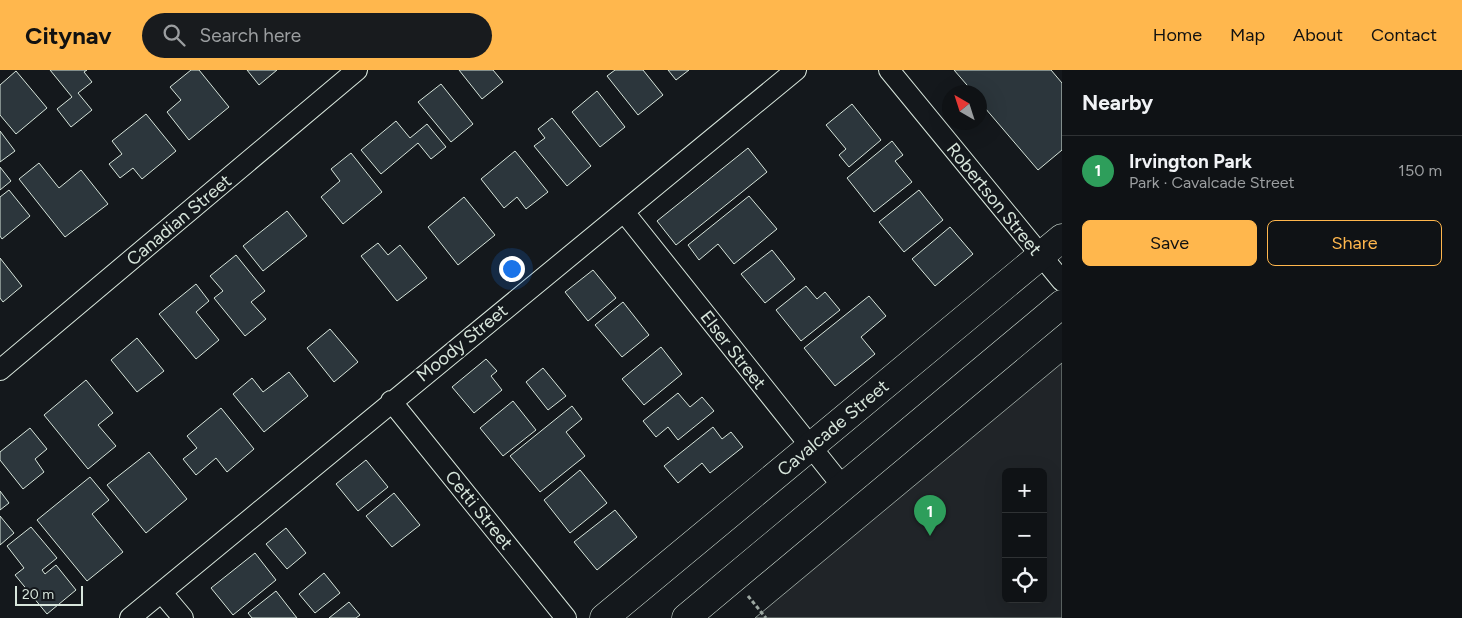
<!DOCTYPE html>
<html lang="en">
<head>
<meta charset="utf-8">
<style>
  :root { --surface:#0f1215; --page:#181b1e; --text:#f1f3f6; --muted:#9b9ea0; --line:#2f3234; --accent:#ffb74d }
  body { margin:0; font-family:Figtree,sans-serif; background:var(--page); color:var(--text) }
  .controls { position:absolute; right:15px; bottom:15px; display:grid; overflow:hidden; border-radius:8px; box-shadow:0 5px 20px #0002 }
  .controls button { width:45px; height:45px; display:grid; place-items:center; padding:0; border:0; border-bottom:1px solid var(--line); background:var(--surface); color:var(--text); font:25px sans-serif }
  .compass { position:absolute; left:942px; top:15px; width:45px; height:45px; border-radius:50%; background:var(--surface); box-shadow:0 5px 20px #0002; rotate:321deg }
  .scale { position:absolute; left:15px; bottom:12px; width:68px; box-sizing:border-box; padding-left:5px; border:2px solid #d8e6dc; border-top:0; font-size:14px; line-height:18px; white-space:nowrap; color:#d8e6dc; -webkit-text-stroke:4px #14181c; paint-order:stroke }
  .you { position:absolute; left:511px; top:198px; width:18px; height:18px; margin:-12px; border:4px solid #fff; border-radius:50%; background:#1a73e8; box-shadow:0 0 0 8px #1a73e833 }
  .badge { display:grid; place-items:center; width:32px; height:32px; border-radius:50%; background:var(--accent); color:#fff; font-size:16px; font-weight:700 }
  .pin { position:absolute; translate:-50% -41px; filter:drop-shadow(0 1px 2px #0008) }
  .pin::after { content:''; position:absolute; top:26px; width:18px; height:15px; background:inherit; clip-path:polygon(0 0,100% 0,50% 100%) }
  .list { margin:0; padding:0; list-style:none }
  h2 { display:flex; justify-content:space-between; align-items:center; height:65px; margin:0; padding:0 20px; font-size:21px }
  h2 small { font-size:16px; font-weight:400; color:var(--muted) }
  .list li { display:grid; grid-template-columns:32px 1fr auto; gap:15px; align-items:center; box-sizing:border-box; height:70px; padding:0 20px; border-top:1px solid var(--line) }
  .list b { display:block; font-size:19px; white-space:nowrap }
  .list p { margin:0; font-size:16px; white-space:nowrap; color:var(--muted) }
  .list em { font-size:16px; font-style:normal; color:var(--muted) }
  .actions { display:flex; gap:10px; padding:15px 20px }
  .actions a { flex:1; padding:11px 0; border:1px solid var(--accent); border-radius:8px; text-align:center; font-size:18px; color:var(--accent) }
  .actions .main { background:var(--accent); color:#111 }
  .icon { flex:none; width:28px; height:28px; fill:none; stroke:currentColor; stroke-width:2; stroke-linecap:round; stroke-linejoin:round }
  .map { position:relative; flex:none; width:1062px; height:548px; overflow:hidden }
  header { display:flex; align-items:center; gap:30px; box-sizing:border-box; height:70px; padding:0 25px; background:var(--accent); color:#111 }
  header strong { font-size:24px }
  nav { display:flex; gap:28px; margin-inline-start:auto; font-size:18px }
  .search { width:350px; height:45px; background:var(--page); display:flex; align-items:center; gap:12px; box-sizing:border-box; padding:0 18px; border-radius:28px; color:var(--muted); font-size:19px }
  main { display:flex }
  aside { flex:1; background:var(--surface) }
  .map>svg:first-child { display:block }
  .green { fill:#202428; stroke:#939e99; fill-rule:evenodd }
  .building { fill:#2c363c; stroke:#d8e6dc }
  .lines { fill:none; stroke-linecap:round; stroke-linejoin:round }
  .street-casing { stroke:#d8e6dc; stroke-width:22 }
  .secondary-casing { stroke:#d8e6dc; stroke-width:29 }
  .path { stroke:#9da8a2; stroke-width:3; stroke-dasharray:4 2.5; stroke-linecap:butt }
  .street { stroke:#14181c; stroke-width:20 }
  .secondary { stroke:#14181c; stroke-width:28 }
  .labels { text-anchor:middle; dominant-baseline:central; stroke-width:4; stroke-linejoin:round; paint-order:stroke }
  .street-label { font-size:18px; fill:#d8e6dc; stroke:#14181c }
</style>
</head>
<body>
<header>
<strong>Citynav</strong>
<div class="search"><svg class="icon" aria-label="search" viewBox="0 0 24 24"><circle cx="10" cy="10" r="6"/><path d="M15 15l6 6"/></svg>Search here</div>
<nav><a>Home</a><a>Map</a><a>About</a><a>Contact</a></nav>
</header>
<main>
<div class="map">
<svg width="1062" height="548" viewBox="0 0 1062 548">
  <rect width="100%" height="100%" fill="#14181c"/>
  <path class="green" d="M 1062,293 L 1062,548 L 755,548 ZM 1006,402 L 1043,402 L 1043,529 L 1006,529 Z"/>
  <path class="building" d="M 50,0 L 87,0 L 84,2 L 92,12 L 78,23 L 92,40 L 71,57 L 57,39 L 72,27 Z
    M 191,0 L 199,0 L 229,37 L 189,70 L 167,42 L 181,30 L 170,17 Z
    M 247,0 L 277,0 L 259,15 Z
    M 459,0 L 493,0 L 503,12 L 482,29 Z
    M 615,0 L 643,0 L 663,25 L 638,45 L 607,6 Z
    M 668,0 L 689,0 L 676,10 Z
    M 954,0 L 1051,0 L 1062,13 L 1062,80 L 1038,100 L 979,31 L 979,22 L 973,22 Z
    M 16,1 L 47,38 L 16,64 L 0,45 L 0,15 Z
    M 441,14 L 473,54 L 451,72 L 418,32 Z
    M 597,21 L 625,57 L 600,77 L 572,42 Z
    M 852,34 L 881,70 L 849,97 L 839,85 L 846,79 L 826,55 Z
    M 146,44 L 176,81 L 142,109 L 133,98 L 120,108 L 109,94 L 122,84 L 112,71 Z
    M 552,48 L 591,96 L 567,116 L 534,76 L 545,68 L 538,59 Z
    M 396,51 L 410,68 L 427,54 L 446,77 L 431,89 L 418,73 L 381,104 L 361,80 Z
    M 0,61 L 15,81 L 0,92 Z
    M 892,71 L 903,85 L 895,91 L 912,112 L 874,142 L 847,108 Z
    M 748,78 L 767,102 L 676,175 L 657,151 Z
    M 515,81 L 548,122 L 526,139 L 517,127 L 504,138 L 481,109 Z
    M 351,83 L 382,122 L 343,154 L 321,127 L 340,111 L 331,99 Z
    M 39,93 L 59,118 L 81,100 L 108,134 L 65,167 L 19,109 Z
    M 0,97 L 11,111 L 0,120 Z
    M 9,120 L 30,146 L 2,169 L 0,166 L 0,127 Z
    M 919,120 L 943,150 L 904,182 L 879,152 Z
    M 749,126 L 777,159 L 734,194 L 718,174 L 699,190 L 688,175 Z
    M 464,127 L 495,165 L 458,195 L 428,157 Z
    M 287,141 L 307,166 L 263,201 L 243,176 Z
    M 950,157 L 973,184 L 935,216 L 912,189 Z
    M 378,173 L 388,185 L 400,175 L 427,208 L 397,231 L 361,186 Z
    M 772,180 L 795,209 L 765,233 L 741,204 Z
    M 236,185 L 265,221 L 251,232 L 266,249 L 245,266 L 214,228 L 223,221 L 210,206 Z
    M 0,188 L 22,216 L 3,232 L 0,228 Z
    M 593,200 L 616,228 L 588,251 L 565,222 Z
    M 196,214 L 209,231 L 196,242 L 219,270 L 196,289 L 159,244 Z
    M 806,216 L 817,229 L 825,222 L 840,240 L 801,271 L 776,240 Z
    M 869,226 L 886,246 L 861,267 L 875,284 L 835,316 L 804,278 Z
    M 623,232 L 649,265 L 622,287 L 595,255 Z
    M 330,259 L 358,292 L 334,312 L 307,278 Z
    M 137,268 L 164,301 L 137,322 L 111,290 Z
    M 661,277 L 682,304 L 644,335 L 622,309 Z
    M 486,289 L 497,301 L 491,306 L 502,320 L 474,343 L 452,317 Z
    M 543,298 L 566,326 L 548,340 L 526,312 Z
    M 289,302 L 308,326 L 264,362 L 233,324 L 252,308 L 263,322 Z
    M 86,310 L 113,343 L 98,355 L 116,376 L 88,399 L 44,345 Z
    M 678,323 L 690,337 L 702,327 L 714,341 L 678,370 L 668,357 L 656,367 L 643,351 Z
    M 513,331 L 536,360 L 503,386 L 480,358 Z
    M 572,336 L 582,349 L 566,362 L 585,386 L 540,422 L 510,386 Z
    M 221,338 L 254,379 L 227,402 L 216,388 L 196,405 L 183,389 L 197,378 L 187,366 Z
    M 713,357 L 722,369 L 731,362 L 743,377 L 710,403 L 702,393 L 678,413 L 664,396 Z
    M 30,358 L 47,379 L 35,389 L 44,402 L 23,419 L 0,390 L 0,382 Z
    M 149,382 L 187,429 L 146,463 L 107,415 Z
    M 366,390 L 388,417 L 358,441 L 336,414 Z
    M 580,400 L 607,433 L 570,463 L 544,430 Z
    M 90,407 L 109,430 L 92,444 L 123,482 L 87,511 L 37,450 Z
    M 0,421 L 9,433 L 0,440 Z
    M 394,423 L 420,455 L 392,477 L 366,446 Z
    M 615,440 L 637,467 L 597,500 L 574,472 Z
    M 0,446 L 14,463 L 0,475 Z
    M 31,457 L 57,488 L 42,500 L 45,504 L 56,495 L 76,520 L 47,544 L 15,505 L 24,498 L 7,476 Z
    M 286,458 L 306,483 L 287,499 L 266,474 Z
    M 255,483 L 276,510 L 233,545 L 211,518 Z
    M 324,503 L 340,523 L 315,543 L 299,524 Z
    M 276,521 L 297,548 L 252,548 L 248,543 Z
    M 349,532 L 360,545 L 356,548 L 329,548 Z"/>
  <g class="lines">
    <g class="street-casing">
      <path id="street" d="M 889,0 L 1062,211
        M 624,142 L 843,417
        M 0,300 L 357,0
        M 391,331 L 566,548
        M 162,523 L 183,548
        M 130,548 L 796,0"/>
    </g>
    <g class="secondary-casing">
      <path id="secondary" d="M 604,548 L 1062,168
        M 686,548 L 1062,234"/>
    </g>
    <path class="path" d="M 748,526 L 766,548"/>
    <use href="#street" class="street"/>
    <use href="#secondary" class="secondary"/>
  </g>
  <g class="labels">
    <g class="street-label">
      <text transform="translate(994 129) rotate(51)">Robertson Street</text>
      <text transform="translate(179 150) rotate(-40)">Canadian Street</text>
      <text transform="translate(462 273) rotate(-39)">Moody Street</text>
      <text transform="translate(733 280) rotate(52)">Elser Street</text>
      <text transform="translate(833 358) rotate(-40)">Cavalcade Street</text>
      <text transform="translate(479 440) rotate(51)">Cetti Street</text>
    </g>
  </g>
</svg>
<div class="controls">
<button>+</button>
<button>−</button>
<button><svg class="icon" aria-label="locate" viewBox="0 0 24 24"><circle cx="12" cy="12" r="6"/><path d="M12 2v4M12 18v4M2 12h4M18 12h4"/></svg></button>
</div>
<svg class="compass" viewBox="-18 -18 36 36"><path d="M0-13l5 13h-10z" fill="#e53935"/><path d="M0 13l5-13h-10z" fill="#9b9ea0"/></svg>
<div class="scale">20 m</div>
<div class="you"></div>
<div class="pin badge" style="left:930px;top:466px;background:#2e9e5b">1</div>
</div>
<aside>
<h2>Nearby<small></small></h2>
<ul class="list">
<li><span class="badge" style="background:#2e9e5b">1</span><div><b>Irvington Park</b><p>Park · Cavalcade Street</p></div><em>150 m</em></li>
</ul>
<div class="actions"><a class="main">Save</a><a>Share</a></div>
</aside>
</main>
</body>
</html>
